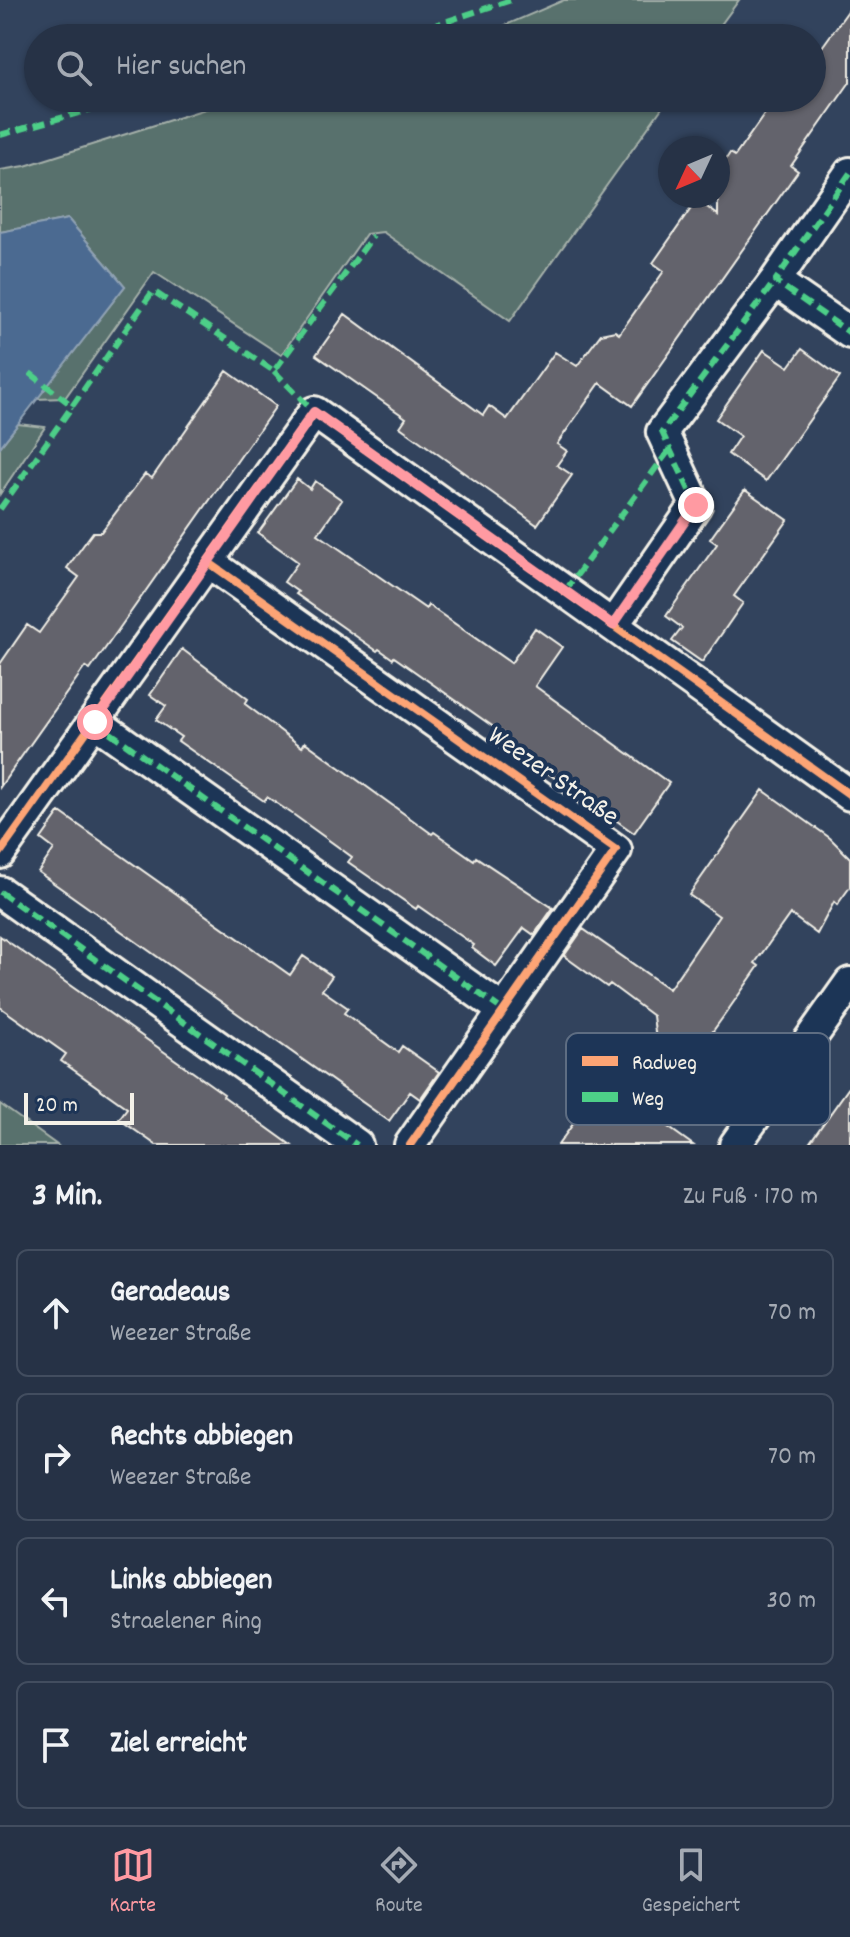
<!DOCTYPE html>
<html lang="de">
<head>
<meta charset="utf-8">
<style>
  :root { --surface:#263246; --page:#2e3a4d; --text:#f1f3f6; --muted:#a4aab3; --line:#424d5f; --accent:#ff9aa2 }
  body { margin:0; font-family:Dekko,sans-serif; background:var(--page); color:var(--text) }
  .compass { position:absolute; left:658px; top:136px; width:72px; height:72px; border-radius:50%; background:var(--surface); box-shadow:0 2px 6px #0004; rotate:226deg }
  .scale { position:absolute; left:24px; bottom:20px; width:110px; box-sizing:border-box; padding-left:8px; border:4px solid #f4f1e8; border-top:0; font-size:22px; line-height:28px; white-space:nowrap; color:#f4f1e8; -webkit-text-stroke:6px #1d3557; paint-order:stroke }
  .stop { position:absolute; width:24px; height:24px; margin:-18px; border:6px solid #ff9aa2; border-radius:50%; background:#fff }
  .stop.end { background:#ff9aa2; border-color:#fff; box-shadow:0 2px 8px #0008 }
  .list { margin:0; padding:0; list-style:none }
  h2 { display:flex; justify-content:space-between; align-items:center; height:104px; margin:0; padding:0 32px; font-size:34px }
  h2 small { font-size:26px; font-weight:400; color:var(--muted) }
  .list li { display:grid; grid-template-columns:52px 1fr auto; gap:24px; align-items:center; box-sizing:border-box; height:128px; margin:0 16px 16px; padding:0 16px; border:2px solid var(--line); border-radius:12px }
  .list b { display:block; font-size:30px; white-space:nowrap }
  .list p { margin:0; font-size:26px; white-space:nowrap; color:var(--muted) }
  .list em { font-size:26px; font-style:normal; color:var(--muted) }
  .icon { flex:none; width:44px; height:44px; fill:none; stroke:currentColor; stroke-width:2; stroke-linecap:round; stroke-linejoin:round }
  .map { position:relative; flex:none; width:850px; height:1145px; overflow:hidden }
  .search { position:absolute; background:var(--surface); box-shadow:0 2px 6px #0004; left:24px; right:24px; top:24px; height:88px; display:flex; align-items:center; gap:20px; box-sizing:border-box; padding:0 28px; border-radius:44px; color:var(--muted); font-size:30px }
  .sheet { height:680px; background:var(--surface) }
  nav { display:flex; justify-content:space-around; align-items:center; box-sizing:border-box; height:112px; border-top:2px solid var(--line); background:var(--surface); font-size:22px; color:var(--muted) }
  nav a { display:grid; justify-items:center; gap:4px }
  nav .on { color:var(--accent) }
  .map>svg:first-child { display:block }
  .green { fill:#58716d; stroke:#a6b1aa; stroke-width:2 }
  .water { fill:#4b6b91; stroke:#8fa1b4; stroke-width:2 }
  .building { fill:#63636c; stroke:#f4f1e8; stroke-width:2 }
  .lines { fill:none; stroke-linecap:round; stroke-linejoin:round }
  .minor-casing { stroke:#f4f1e8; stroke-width:36 }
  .minor { stroke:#1d3557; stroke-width:30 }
  .quiet { stroke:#4dcf88; stroke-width:6; stroke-dasharray:12 6; stroke-linecap:butt }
  .cycleway-casing { stroke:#1d3557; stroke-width:13 }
  .cycleway { stroke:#fda474; stroke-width:8 }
  .route { stroke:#ff9aa2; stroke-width:10 }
  .labels { text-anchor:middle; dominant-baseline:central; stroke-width:8; stroke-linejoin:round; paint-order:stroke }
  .street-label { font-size:28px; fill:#f4f1e8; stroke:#1d3557 }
  .key { fill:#1d3557; stroke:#5e6d82; stroke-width:2 }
  .key-label { font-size:22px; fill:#f4f1e8 }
</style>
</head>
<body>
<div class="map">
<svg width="850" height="1145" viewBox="0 0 850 1145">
  <rect width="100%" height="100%" fill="#32435d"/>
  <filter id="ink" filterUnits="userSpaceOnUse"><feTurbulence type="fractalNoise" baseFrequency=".0125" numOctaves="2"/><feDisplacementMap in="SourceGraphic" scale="16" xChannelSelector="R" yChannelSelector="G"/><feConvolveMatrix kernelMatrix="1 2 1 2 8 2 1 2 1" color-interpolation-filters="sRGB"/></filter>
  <g filter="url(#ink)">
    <path class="green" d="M 564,0 L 739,0 L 711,38 L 467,38 L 492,31 Z
      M 240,98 L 669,98 L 510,321 L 383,232 L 366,234 L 281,355 L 154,272 L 65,398 L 37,399 L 125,286 L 68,219 L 0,232 L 0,170 L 25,166 Z
      M 18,424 L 45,427 L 0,494 L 0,447 Z
      M 0,1104 L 57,1145 L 0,1145 Z"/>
    <path class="water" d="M 68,219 L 125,286 L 0,447 L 0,232 Z"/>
    <path class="building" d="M 850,8 L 850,82 L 791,166 L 798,171 L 632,406 L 600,383 L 557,444 L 567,451 L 557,465 L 572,475 L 537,525 L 400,427 L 406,418 L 316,355 L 345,314 L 483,415 L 489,406 L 507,419 L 555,352 L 577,366 L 601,334 L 615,331 L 619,334 L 664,271 L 653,263 L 697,200 L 718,215 L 718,171 L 730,153 L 735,156 L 776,98 L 812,98 L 812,61 Z
      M 802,349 L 840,377 L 766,481 L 728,454 L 740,436 L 716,419 L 764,350 L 789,367 Z
      M 227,371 L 276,406 L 90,670 L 85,667 L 0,787 L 0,664 L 27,625 L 39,633 L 79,577 L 67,568 L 87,540 L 93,532 L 101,532 L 145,474 L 152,478 Z
      M 297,479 L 310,489 L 315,481 L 342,500 L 318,534 L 426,609 L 428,605 L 511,663 L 535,628 L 562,647 L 535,686 L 669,783 L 634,833 L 617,821 L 596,800 L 593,805 L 512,748 L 514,745 L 500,735 L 502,733 L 394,657 L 393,659 L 379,649 L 377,651 L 296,594 L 298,592 L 284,582 L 298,562 L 258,533 Z
      M 745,490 L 788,520 L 734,596 L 743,603 L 702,662 L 672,641 L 682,628 L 666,616 L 717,544 L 710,539 Z
      M 182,649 L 248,699 L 245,704 L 302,747 L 305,742 L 432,834 L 434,832 L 474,860 L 476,857 L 553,908 L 534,935 L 524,928 L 496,966 L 472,948 L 474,945 L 418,906 L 416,909 L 348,862 L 352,857 L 294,815 L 267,797 L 264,801 L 178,741 L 181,737 L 156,720 L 166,706 L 150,695 Z
      M 763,790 L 830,838 L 850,858 L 850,887 L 837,905 L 834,902 L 817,934 L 790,914 L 755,963 L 759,966 L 726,1013 L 700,1049 L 696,1046 L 685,1061 L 656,1040 L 653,1016 L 610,984 L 607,987 L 564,956 L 583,929 L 669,989 L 719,916 L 689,895 Z
      M 60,812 L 290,975 L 303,956 L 332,976 L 322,990 L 348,1008 L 344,1013 L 398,1052 L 402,1046 L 439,1072 L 420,1099 L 410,1092 L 389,1121 L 38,872 L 54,849 L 41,839 Z
      M 0,936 L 224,1094 L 223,1096 L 291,1145 L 156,1145 L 119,1119 L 127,1108 L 61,1061 L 66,1054 L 0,1007 Z
      M 604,1081 L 693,1145 L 558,1145 Z
      M 850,1086 L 850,1145 L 808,1145 Z"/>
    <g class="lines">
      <g class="minor-casing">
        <path id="minor" d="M 850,173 L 775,281 L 850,333
          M 208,562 L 616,850 L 410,1145
          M 613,625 L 696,505 L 662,432 L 775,281
          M 95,722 L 504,1011
          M 0,853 L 314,412 L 850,795
          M 0,892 L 357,1145
          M 735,1145 L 850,983"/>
      </g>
      <use href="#minor" class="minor"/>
      <path class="quiet" d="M 396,38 L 511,0
        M 0,135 L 132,98
        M 850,173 L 775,281 L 850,333
        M 274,371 L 314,412
        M 30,373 L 74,407
        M 0,509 L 153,291 L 274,371 L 373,236
        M 565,591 L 670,449
        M 613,625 L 696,505 L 662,432 L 775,281
        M 95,722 L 504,1011
        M 0,892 L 357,1145"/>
      <g class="cycleway-casing">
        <path id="cycleway" d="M 208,562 L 616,850 L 410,1145
          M 0,853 L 314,412 L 850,795"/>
      </g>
      <use href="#cycleway" class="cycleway"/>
    </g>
  </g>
  <g class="lines" filter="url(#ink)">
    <path class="route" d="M 95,722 L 314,412 L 613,625 L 696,505"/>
  </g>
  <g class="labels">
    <g class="street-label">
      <text transform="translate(552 778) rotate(35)">Weezer Straße</text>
    </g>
  </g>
  <rect x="566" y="1033" width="264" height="92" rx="12" class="key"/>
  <rect x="582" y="1056" width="36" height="10" fill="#fda474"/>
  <rect x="582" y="1092" width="36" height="10" fill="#4dcf88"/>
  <g class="key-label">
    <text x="632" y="1069">Radweg</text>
    <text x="632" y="1105">Weg</text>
  </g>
</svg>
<svg class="compass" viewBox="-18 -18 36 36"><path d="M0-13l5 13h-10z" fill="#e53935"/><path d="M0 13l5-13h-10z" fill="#a4aab3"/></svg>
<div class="scale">20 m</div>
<div class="stop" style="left:95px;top:722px"></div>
<div class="stop end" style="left:696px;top:505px"></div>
<div class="search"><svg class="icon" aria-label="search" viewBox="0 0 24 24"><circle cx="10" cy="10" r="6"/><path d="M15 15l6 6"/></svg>Hier suchen</div>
</div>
<section class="sheet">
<h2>3 Min.<small>Zu Fuß · 170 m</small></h2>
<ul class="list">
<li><svg class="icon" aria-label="ahead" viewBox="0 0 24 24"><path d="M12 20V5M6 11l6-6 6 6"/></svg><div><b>Geradeaus</b><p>Weezer Straße</p></div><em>70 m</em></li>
<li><svg class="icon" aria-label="right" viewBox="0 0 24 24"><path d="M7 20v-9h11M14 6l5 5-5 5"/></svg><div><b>Rechts abbiegen</b><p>Weezer Straße</p></div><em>70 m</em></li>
<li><svg class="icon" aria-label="left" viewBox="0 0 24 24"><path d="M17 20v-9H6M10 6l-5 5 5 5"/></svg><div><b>Links abbiegen</b><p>Straelener Ring</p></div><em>30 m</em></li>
<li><svg class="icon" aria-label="arrive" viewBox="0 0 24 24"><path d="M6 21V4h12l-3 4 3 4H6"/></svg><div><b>Ziel erreicht</b></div></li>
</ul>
</section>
<nav>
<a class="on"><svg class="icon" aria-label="map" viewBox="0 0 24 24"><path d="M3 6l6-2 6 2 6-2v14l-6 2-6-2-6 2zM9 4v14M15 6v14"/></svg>Karte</a>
<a><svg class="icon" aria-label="directions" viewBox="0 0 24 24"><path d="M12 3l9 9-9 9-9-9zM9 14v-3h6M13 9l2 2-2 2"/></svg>Route</a>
<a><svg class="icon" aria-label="saved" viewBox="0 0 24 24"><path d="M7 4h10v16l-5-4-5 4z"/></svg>Gespeichert</a>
</nav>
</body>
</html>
